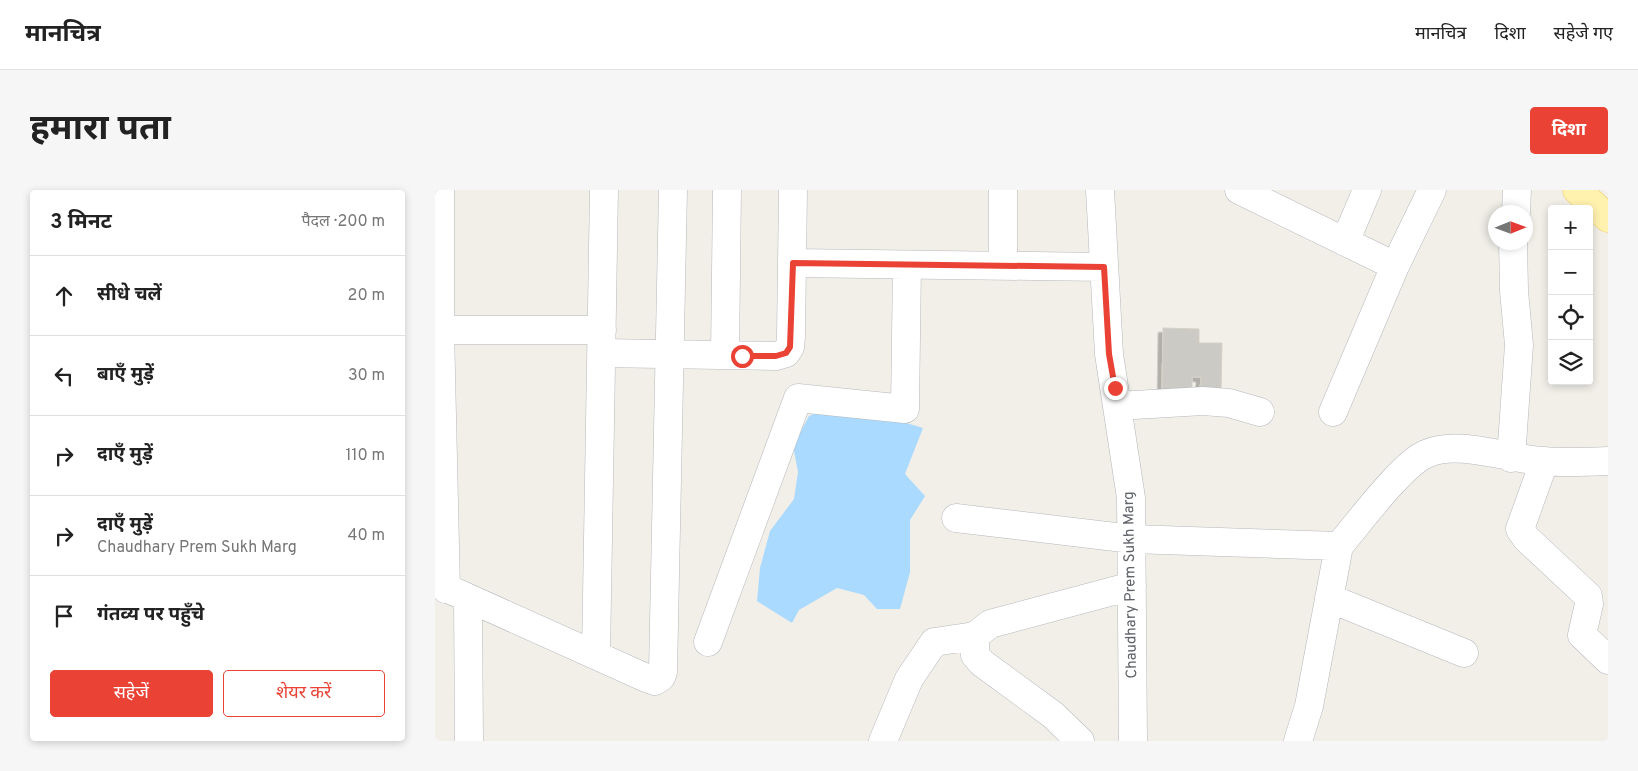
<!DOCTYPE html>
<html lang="hi">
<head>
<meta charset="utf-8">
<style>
  :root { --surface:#fff; --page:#f6f6f6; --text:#222; --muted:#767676; --line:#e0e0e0; --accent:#ea4335 }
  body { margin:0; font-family:Overpass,"Noto Sans Devanagari",sans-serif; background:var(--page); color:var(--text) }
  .controls { position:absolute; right:15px; top:15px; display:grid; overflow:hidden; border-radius:5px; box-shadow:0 2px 8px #0003 }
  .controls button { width:45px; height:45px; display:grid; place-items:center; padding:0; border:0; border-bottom:1px solid var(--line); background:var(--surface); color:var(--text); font:25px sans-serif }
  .compass { position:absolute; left:1053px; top:15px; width:45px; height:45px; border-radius:50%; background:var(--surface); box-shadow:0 2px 8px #0003; rotate:89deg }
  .stop { position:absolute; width:15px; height:15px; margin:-11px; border:4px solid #ea4335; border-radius:50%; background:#fff }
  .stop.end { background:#ea4335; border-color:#fff; box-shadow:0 1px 5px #0008 }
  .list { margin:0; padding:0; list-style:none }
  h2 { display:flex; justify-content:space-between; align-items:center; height:65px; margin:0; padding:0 20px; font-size:21px }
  h2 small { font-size:16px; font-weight:400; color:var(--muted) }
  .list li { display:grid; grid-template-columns:32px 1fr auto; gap:15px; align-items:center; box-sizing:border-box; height:80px; padding:0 20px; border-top:1px solid var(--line) }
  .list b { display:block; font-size:19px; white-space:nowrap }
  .list p { margin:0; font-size:16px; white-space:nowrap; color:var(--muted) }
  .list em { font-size:16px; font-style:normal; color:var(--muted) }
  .actions { display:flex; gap:10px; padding:15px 20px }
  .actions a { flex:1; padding:11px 0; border:1px solid var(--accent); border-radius:5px; text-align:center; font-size:18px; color:var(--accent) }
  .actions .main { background:var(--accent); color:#fff }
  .icon { flex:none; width:28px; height:28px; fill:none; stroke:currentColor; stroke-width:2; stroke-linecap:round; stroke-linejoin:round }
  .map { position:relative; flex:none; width:1173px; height:551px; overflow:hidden; border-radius:5px }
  header { display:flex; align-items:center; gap:30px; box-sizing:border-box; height:70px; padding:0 25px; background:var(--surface); border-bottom:1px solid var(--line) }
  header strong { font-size:24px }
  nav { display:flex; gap:28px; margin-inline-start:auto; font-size:18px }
  .intro { display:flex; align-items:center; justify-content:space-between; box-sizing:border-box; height:120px; padding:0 30px }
  h1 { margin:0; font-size:35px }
  .button { padding:12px 22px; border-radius:5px; background:var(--accent); color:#fff; font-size:18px; font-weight:700 }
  main { display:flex; gap:30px; padding:0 30px }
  aside { flex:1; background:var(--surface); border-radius:5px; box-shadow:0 2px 8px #0003 }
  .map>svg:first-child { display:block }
  .water { fill:#aadaff }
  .building { fill:#cccac5; stroke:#d6d1c6; filter:url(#shadow) }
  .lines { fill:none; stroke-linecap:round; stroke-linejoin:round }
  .minor-casing { stroke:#b5b8bc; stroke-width:29 }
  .major-casing { stroke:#f2c960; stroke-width:29 }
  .minor { stroke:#fff; stroke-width:28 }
  .major { stroke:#fff2af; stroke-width:28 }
  .route { stroke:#ea4335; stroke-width:6 }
  .labels { text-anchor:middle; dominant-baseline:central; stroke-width:5; stroke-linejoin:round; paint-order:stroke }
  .street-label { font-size:15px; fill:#5f6368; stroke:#fff }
</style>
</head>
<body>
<header>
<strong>मानचित्र</strong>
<nav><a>मानचित्र</a><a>दिशा</a><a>सहेजे गए</a></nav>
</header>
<div class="intro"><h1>हमारा पता</h1><a class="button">दिशा</a></div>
<main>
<aside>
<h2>3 मिनट<small>पैदल · 200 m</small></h2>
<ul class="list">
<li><svg class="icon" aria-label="ahead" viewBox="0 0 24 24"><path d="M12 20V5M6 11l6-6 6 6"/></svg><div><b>सीधे चलें</b></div><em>20 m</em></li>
<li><svg class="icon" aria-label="left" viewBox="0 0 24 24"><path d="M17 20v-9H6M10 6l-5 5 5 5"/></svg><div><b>बाएँ मुड़ें</b></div><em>30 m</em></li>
<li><svg class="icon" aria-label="right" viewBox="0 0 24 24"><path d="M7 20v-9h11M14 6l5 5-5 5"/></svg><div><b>दाएँ मुड़ें</b></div><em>110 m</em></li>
<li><svg class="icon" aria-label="right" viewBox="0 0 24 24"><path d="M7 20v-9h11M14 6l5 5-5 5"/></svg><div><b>दाएँ मुड़ें</b><p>Chaudhary Prem Sukh Marg</p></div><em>40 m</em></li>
<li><svg class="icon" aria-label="arrive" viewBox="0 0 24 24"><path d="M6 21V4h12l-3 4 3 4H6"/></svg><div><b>गंतव्य पर पहुँचे</b></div></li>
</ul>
<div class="actions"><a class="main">सहेजें</a><a>शेयर करें</a></div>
</aside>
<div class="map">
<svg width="1173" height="551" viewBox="0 0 1173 551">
  <defs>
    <filter id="shadow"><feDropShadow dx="-4.5" dy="4.5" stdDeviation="0" flood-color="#0004"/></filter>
  </defs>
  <rect width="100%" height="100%" fill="#f1efe8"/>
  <path class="water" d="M 387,221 L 438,223 L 488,238 L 470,284 L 490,306 L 475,330 L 475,382 L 465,419 L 442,419 L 429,405 L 402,398 L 364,420 L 357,433 L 322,411 L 325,378 L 335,341 L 359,309 L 363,282 L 358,256 L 374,226 Z"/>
  <path class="building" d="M 728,138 L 764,139 L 764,153 L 787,153 L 786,202 L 765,201 L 766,187 L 757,187 L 757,206 L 727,205 Z"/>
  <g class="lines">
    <g class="minor-casing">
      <path id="minor" d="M 5,0 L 5,140 L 11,399
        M 568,0 L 568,75
        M 665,0 L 674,164 L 696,308 L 698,551
        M 804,0 L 960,76
        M 1081,22 L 1082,0
        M 910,52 L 932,0
        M 358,73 L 669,77
        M 0,140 L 167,140
        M 166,163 L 341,166 L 351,163 L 355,157 L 356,146 L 358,0
        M 290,165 L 292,0
        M 682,216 L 768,211 L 794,213 L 825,222
        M 898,222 L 960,76 L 997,0
        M 1076,268 L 1084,155 L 1079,101 L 1078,52
        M 1109,272 L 1085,339 L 1091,348 L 1153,406 L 1154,414 L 1147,445 L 1173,470
        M 521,328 L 697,349 L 904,356 C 923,334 967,274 991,264 C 1023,249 1072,269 1108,271 C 1129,273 1151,272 1173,271
        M 0,393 L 209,487 L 220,491 L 226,487 L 228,482 L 238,0
        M 894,408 L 1029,463
        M 33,409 L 34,551
        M 273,452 L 363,208 L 470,219 L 472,76
        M 161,465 L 169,0
        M 448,551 L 474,489 L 499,452 L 540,446
        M 645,551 L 618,525 L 547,473 L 540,465 L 540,446 L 555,434 L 697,396
        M 863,551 L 874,516 L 904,356"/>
    </g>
    <g class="major-casing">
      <path id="major" d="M 1142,0 L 1173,28"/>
    </g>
    <use href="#minor" class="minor"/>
    <use href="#major" class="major"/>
  </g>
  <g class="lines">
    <path class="route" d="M 307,166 L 341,166 L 351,163 L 355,157 L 358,73 L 669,77 L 674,164 L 680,198"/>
  </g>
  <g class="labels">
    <g class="street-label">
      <text transform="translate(696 395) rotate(-91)">Chaudhary Prem Sukh Marg</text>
    </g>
  </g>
</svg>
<div class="controls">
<button>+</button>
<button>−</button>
<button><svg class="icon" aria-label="locate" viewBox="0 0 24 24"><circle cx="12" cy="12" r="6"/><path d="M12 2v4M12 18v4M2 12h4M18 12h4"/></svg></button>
<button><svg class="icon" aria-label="layers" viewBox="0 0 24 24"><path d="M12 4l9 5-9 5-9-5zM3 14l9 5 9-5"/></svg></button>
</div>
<svg class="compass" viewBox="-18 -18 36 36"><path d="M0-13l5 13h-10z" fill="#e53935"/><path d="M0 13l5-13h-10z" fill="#767676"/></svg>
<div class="stop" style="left:307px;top:166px"></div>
<div class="stop end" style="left:680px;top:198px"></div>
</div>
</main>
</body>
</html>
